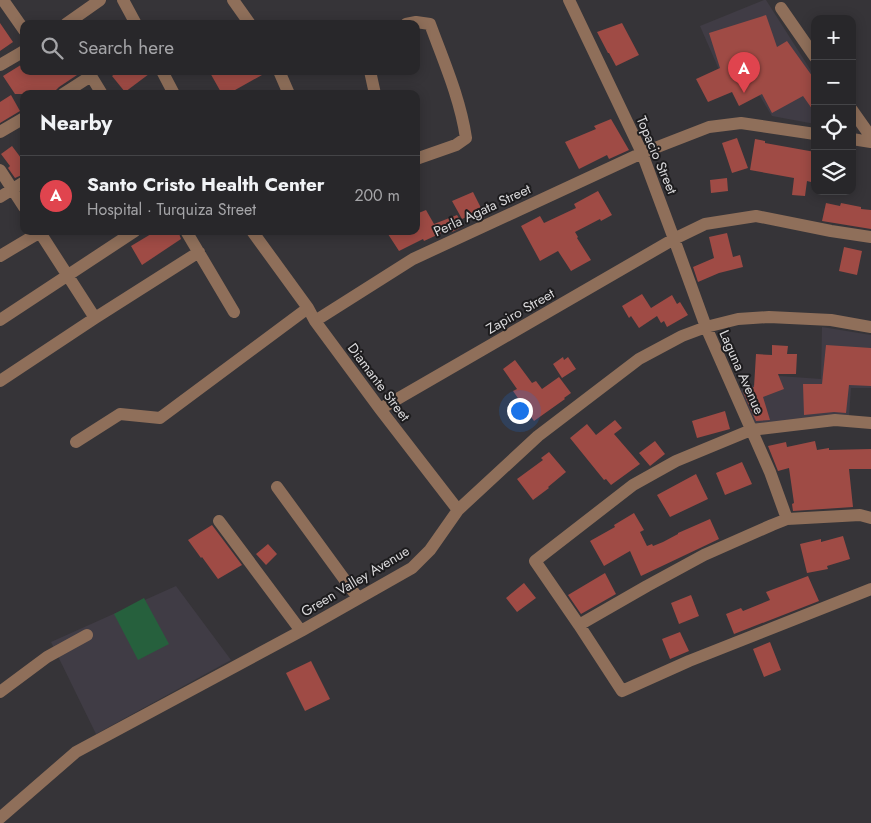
<!DOCTYPE html>
<html lang="en">
<head>
<meta charset="utf-8">
<style>
  :root { --surface:#28272a; --page:#302f32; --text:#f1f3f6; --muted:#a5a5a8; --line:#444447; --accent:#9bcb33 }
  body { margin:0; font-family:Jost,sans-serif; background:var(--page); color:var(--text) }
  .controls { position:absolute; right:15px; top:15px; display:grid; overflow:hidden; border-radius:10px; box-shadow:0 2px 12px #0003 }
  .controls button { width:45px; height:45px; display:grid; place-items:center; padding:0; border:0; border-bottom:1px solid var(--line); background:var(--surface); color:var(--text); font:25px sans-serif }
  .you { position:absolute; left:519px; top:410px; width:18px; height:18px; margin:-12px; border:4px solid #fff; border-radius:50%; background:#1a73e8; box-shadow:0 0 0 8px #1a73e833 }
  .badge { display:grid; place-items:center; width:32px; height:32px; border-radius:50%; background:var(--accent); color:#fff; font-size:16px; font-weight:700 }
  .pin { position:absolute; translate:-50% -41px; filter:drop-shadow(0 1px 2px #0008) }
  .pin::after { content:''; position:absolute; top:26px; width:18px; height:15px; background:inherit; clip-path:polygon(0 0,100% 0,50% 100%) }
  .list { margin:0; padding:0; list-style:none }
  h2 { display:flex; justify-content:space-between; align-items:center; height:65px; margin:0; padding:0 20px; font-size:21px }
  h2 small { font-size:16px; font-weight:400; color:var(--muted) }
  .list li { display:grid; grid-template-columns:32px 1fr auto; gap:15px; align-items:center; box-sizing:border-box; height:80px; padding:0 20px; border-top:1px solid var(--line) }
  .list b { display:block; font-size:19px; white-space:nowrap }
  .list p { margin:0; font-size:16px; white-space:nowrap; color:var(--muted) }
  .list em { font-size:16px; font-style:normal; color:var(--muted) }
  .icon { flex:none; width:28px; height:28px; fill:none; stroke:currentColor; stroke-width:2; stroke-linecap:round; stroke-linejoin:round }
  .map { position:relative; flex:none; width:871px; height:823px; overflow:hidden }
  .search { position:absolute; background:var(--surface); box-shadow:0 2px 12px #0003; left:20px; top:20px; width:400px; height:55px; display:flex; align-items:center; gap:12px; box-sizing:border-box; padding:0 18px; border-radius:10px; color:var(--muted); font-size:19px }
  .panel { position:absolute; background:var(--surface); box-shadow:0 2px 12px #0003; left:20px; top:90px; width:400px; height:145px; border-radius:10px }
  .map>svg:first-child { display:block }
  .built { fill:#403c45 }
  .green { fill:#26603d }
  .building { fill:#9f4b45 }
  .lines { fill:none; stroke-linecap:round; stroke-linejoin:round }
  .minor { stroke:#8f6f5a; stroke-width:12 }
  .labels { text-anchor:middle; dominant-baseline:central; stroke-width:4; stroke-linejoin:round; paint-order:stroke }
  .street-label { font-size:14px; fill:#d9d8da; stroke:#1d1c1e }
</style>
</head>
<body>
<div class="map">
<svg width="871" height="823" viewBox="0 0 871 823">
  <rect width="100%" height="100%" fill="#363438"/>
  <path class="built" d="M 764,0 L 766,0 L 815,77 L 815,124 L 772,116 L 749,78 L 727,88 L 700,26 Z
    M 822,327 L 871,335 L 871,388 L 851,388 L 849,417 L 781,425 L 752,423 L 740,390 L 779,376 L 821,379 Z
    M 176,586 L 231,660 L 96,734 L 51,642 Z"/>
  <path class="green" d="M 144,598 L 169,644 L 138,660 L 114,614 Z"/>
  <path class="building" d="M 766,15 L 777,47 L 787,41 L 815,80 L 815,113 L 803,96 L 772,113 L 762,94 L 739,106 L 732,92 L 708,102 L 696,79 L 720,68 L 709,33 Z
    M 0,23 L 13,42 L 0,51 Z
    M 622,23 L 639,55 L 616,66 L 609,53 L 608,53 L 597,32 Z
    M 24,63 L 24,71 L 80,71 L 80,73 L 59,87 L 52,94 L 15,94 L 3,76 Z
    M 118,71 L 153,71 L 125,92 L 112,76 Z
    M 209,71 L 269,71 L 228,94 L 222,94 Z
    M 11,95 L 20,111 L 0,123 L 0,102 Z
    M 611,119 L 629,150 L 609,159 L 607,155 L 579,169 L 565,142 L 596,129 L 594,126 Z
    M 737,138 L 748,168 L 732,173 L 722,143 Z
    M 755,139 L 765,141 L 765,143 L 815,152 L 815,183 L 807,181 L 805,196 L 792,195 L 794,178 L 750,170 Z
    M 12,146 L 24,162 L 24,174 L 15,178 L 8,168 L 10,166 L 1,154 Z
    M 727,178 L 728,191 L 711,193 L 710,180 Z
    M 598,191 L 612,215 L 601,221 L 600,219 L 575,232 L 578,237 L 577,238 L 591,260 L 571,271 L 558,251 L 540,261 L 521,226 L 540,216 L 544,223 L 576,208 L 574,204 Z
    M 473,192 L 482,210 L 462,219 L 452,201 Z
    M 826,203 L 840,206 L 841,203 L 861,207 L 861,209 L 871,210 L 871,229 L 822,221 Z
    M 426,210 L 434,224 L 457,215 L 464,226 L 452,232 L 450,229 L 424,241 L 423,239 L 399,251 L 386,231 L 416,231 L 416,214 Z
    M 156,231 L 178,231 L 181,239 L 142,265 L 131,246 Z
    M 727,233 L 733,257 L 740,255 L 743,267 L 719,273 L 698,282 L 693,267 L 714,258 L 709,237 Z
    M 844,247 L 862,251 L 857,275 L 839,271 Z
    M 642,294 L 651,308 L 672,295 L 677,304 L 680,302 L 688,315 L 667,327 L 664,321 L 661,323 L 657,316 L 639,328 L 631,316 L 629,318 L 622,306 Z
    M 772,345 L 788,346 L 787,354 L 797,354 L 796,374 L 778,374 L 784,389 L 763,397 L 770,420 L 756,421 L 743,392 L 754,387 L 756,354 L 772,355 Z
    M 826,345 L 871,348 L 871,386 L 849,385 L 846,413 L 834,412 L 804,415 L 803,384 L 822,384 Z
    M 563,357 L 564,360 L 568,357 L 576,369 L 562,378 L 553,364 Z
    M 515,360 L 532,383 L 536,381 L 542,389 L 559,377 L 571,393 L 564,398 L 565,399 L 534,421 L 513,391 L 517,389 L 503,369 Z
    M 725,411 L 730,429 L 697,438 L 692,421 Z
    M 615,420 L 622,428 L 614,434 L 640,464 L 611,485 L 606,479 L 604,480 L 570,438 L 587,424 L 596,435 Z
    M 655,441 L 665,454 L 650,466 L 639,453 Z
    M 815,441 L 817,450 L 829,448 L 829,450 L 871,449 L 871,469 L 849,469 L 853,507 L 793,511 L 792,504 L 794,503 L 789,468 L 778,471 L 768,446 L 786,442 L 787,447 Z
    M 549,452 L 566,472 L 548,487 L 549,488 L 533,500 L 517,479 L 543,460 L 541,458 Z
    M 742,462 L 752,484 L 725,495 L 716,473 Z
    M 696,474 L 708,499 L 670,517 L 657,495 Z
    M 634,513 L 644,530 L 640,532 L 647,546 L 652,544 L 653,546 L 663,542 L 678,534 L 678,533 L 710,519 L 719,539 L 641,576 L 630,551 L 604,566 L 590,541 L 615,527 L 614,525 Z
    M 212,525 L 242,565 L 218,579 L 202,557 L 201,558 L 188,540 Z
    M 843,536 L 850,559 L 827,566 L 828,569 L 807,573 L 800,544 L 821,539 L 821,542 Z
    M 268,544 L 277,554 L 266,565 L 256,554 Z
    M 605,573 L 616,594 L 581,614 L 568,595 Z
    M 808,576 L 819,601 L 734,634 L 726,614 L 741,608 L 743,611 L 770,600 L 766,592 Z
    M 524,583 L 536,598 L 517,612 L 506,598 Z
    M 691,595 L 699,616 L 679,624 L 671,603 Z
    M 680,632 L 689,651 L 670,659 L 662,639 Z
    M 770,642 L 781,670 L 764,677 L 753,649 Z
    M 311,661 L 330,699 L 305,711 L 286,673 Z"/>
  <g class="lines">
    <path class="minor" d="M 3,0 L 24,30
      M 123,0 L 136,24
      M 233,0 L 250,24
      M 569,0 L 642,153 L 674,239 L 706,327 L 770,472 L 787,519
      M 781,8 L 815,57
      M 66,24 L 100,0
      M 406,24 L 416,22 L 430,24 C 444,62 460,98 466,138 L 456,145 L 416,159
      M 0,65 L 24,51
      M 88,71 L 102,94
      M 162,71 L 174,94
      M 279,71 L 289,94
      M 370,71 L 375,94
      M 63,94 L 91,76
      M 852,110 L 871,137
      M 0,132 L 24,118
      M 852,139 L 871,142
      M 0,170 L 24,207
      M 0,197 L 24,182
      M 39,231 L 95,318
      M 186,231 L 234,312
      M 252,231 L 308,308 L 315,321 L 380,409 L 458,510
      M 0,256 L 42,231
      M 0,320 L 135,231
      M 315,321 L 413,259 L 642,153 L 709,127 L 741,123 L 815,134
      M 0,381 L 95,318 L 199,252
      M 380,409 L 674,239 L 705,224 L 756,216 L 831,231 L 871,237
      M 871,423 L 835,420 L 751,430 L 676,461 L 633,485 L 535,561 L 579,625 L 622,691 L 689,661 L 871,589
      M 76,442 L 120,414 L 160,418 L 308,308
      M 277,487 L 358,598
      M 219,521 L 301,631
      M 579,625 L 647,586 L 704,555 L 772,525 L 787,519 L 860,515 L 871,518
      M 0,692 L 47,657 L 87,635
      M 0,818 L 76,752 L 301,631 L 412,568 L 430,550 L 458,510 L 538,436 L 639,359 L 682,336 L 706,327 L 738,319 L 769,317 L 831,320 L 871,327"/>
  </g>
  <g class="labels">
    <g class="street-label">
      <text transform="translate(657 155) rotate(67)">Topacio Street</text>
      <text transform="translate(482 210) rotate(-25)">Perla Agata Street</text>
      <text transform="translate(520 311) rotate(-30)">Zapiro Street</text>
      <text transform="translate(742 372) rotate(66)">Laguna Avenue</text>
      <text transform="translate(379 382) rotate(53)">Diamante Street</text>
      <text transform="translate(355 581) rotate(-31)">Green Valley Avenue</text>
    </g>
  </g>
</svg>
<div class="controls">
<button>+</button>
<button>−</button>
<button><svg class="icon" aria-label="locate" viewBox="0 0 24 24"><circle cx="12" cy="12" r="6"/><path d="M12 2v4M12 18v4M2 12h4M18 12h4"/></svg></button>
<button><svg class="icon" aria-label="layers" viewBox="0 0 24 24"><path d="M12 4l9 5-9 5-9-5zM3 14l9 5 9-5"/></svg></button>
</div>
<div class="you"></div>
<div class="pin badge" style="left:744px;top:93px;background:#e0444e">A</div>
<div class="search"><svg class="icon" aria-label="search" viewBox="0 0 24 24"><circle cx="10" cy="10" r="6"/><path d="M15 15l6 6"/></svg>Search here</div>
<section class="panel">
<h2>Nearby<small></small></h2>
<ul class="list">
<li><span class="badge" style="background:#e0444e">A</span><div><b>Santo Cristo Health Center</b><p>Hospital · Turquiza Street</p></div><em>200 m</em></li>
</ul>
</section>
</div>
</body>
</html>
